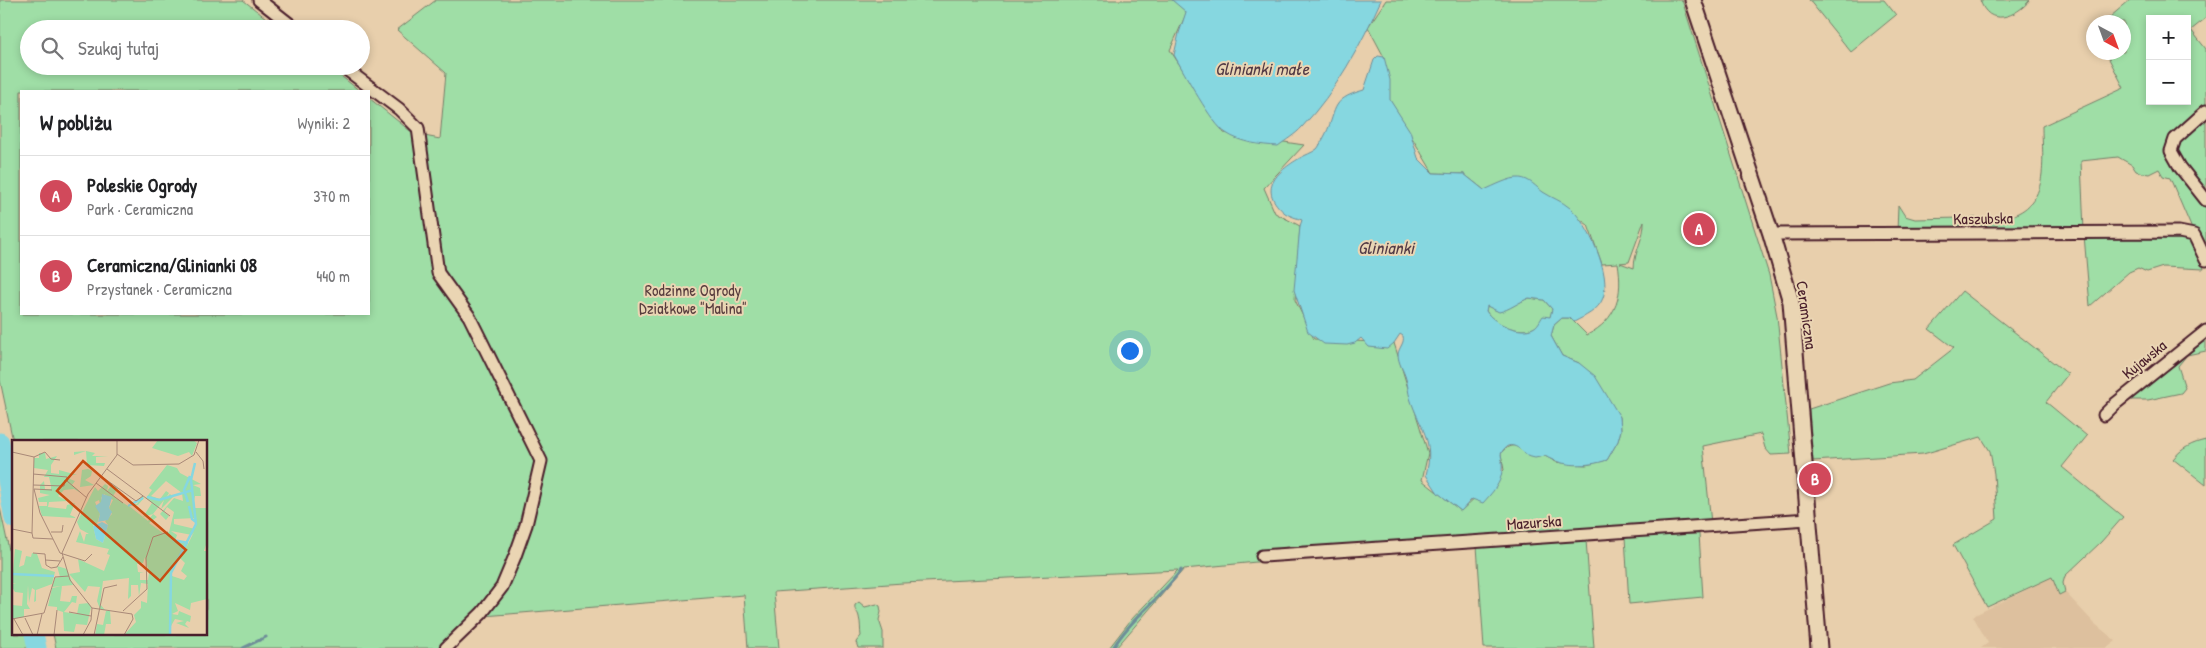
<!DOCTYPE html>
<html lang="pl">
<head>
<meta charset="utf-8">
<style>
  :root { --surface:#fff; --page:#f6f6f6; --text:#202124; --muted:#757577; --line:#e0e0e0; --accent:#d1495b }
  body { margin:0; font-family:"Patrick Hand",sans-serif; background:var(--page); color:var(--text) }
  .controls { position:absolute; right:15px; top:15px; display:grid; overflow:hidden; border-radius:0px; box-shadow:0 2px 8px #0003 }
  .controls button { width:45px; height:45px; display:grid; place-items:center; padding:0; border:0; border-bottom:1px solid var(--line); background:var(--surface); color:var(--text); font:25px sans-serif }
  .compass { position:absolute; left:2086px; top:15px; width:45px; height:45px; border-radius:50%; background:var(--surface); box-shadow:0 2px 8px #0003; rotate:139deg }
  .you { position:absolute; left:1129px; top:350px; width:18px; height:18px; margin:-12px; border:4px solid #fff; border-radius:50%; background:#1a73e8; box-shadow:0 0 0 8px #1a73e833 }
  .badge { display:grid; place-items:center; width:32px; height:32px; border-radius:50%; background:var(--accent); color:#fff; font-size:16px; font-weight:700 }
  .pin { position:absolute; translate:-50% -50%; border:2px solid #fff; box-shadow:0 1px 5px #0006 }
  .list { margin:0; padding:0; list-style:none }
  h2 { display:flex; justify-content:space-between; align-items:center; height:65px; margin:0; padding:0 20px; font-size:21px }
  h2 small { font-size:16px; font-weight:400; color:var(--muted) }
  .list li { display:grid; grid-template-columns:32px 1fr auto; gap:15px; align-items:center; box-sizing:border-box; height:80px; padding:0 20px; border-top:1px solid var(--line) }
  .list b { display:block; font-size:19px; white-space:nowrap }
  .list p { margin:0; font-size:16px; white-space:nowrap; color:var(--muted) }
  .list em { font-size:16px; font-style:normal; color:var(--muted) }
  .icon { flex:none; width:28px; height:28px; fill:none; stroke:currentColor; stroke-width:2; stroke-linecap:round; stroke-linejoin:round }
  .map { position:relative; flex:none; width:2206px; height:648px; overflow:hidden }
  .search { position:absolute; background:var(--surface); box-shadow:0 2px 8px #0003; left:20px; top:20px; width:350px; height:55px; display:flex; align-items:center; gap:12px; box-sizing:border-box; padding:0 18px; border-radius:28px; color:var(--muted); font-size:19px }
  .panel { position:absolute; background:var(--surface); box-shadow:0 2px 8px #0003; left:20px; top:90px; width:350px; height:225px; border-radius:0px }
  .map>svg:first-child { display:block }
  .built { fill:#ddc09e }
  .green { fill:#9fdea6; stroke:#747e68; fill-rule:evenodd }
  .water { fill:#86d7e0; stroke:#6e8d98; fill-rule:evenodd }
  .lines { fill:none; stroke-linecap:round; stroke-linejoin:round }
  .stream { stroke:#6e8d98; stroke-width:3 }
  .river { stroke:#86d7e0; stroke-width:19 }
  .street-casing { stroke:#4a1f2b; stroke-width:15 }
  .secondary-casing { stroke:#4a1f2b; stroke-width:19 }
  .street { stroke:#ead5b3; stroke-width:11 }
  .secondary { stroke:#ead5b3; stroke-width:15 }
  .labels { text-anchor:middle; dominant-baseline:central; stroke-width:4; stroke-linejoin:round; paint-order:stroke }
  .street-label { font-size:16px; fill:#4a1f2b; stroke:#ead5b3 }
  .park-label { font-size:16px; fill:#573c3d; stroke:#ead5b3 }
  .water-label { font-size:18px; font-style:italic; fill:#533b46; stroke:#ead5b3 }
  .inset-river { fill:none; stroke:#86d7e0; stroke-width:2.5 }
  .inset-road { fill:none; stroke:#a98978; stroke-width:1 }
  .view { fill:#c84d12; fill-opacity:0.15; stroke:#c84d12; stroke-width:2.5 }
  .inset-edge { fill:none; stroke:#4a1f2b; stroke-width:2.5 }
</style>
</head>
<body>
<div class="map">
<svg width="2206" height="648" viewBox="0 0 2206 648">
  <rect width="100%" height="100%" fill="#e8cfac"/>
  <filter id="ink" filterUnits="userSpaceOnUse"><feTurbulence type="fractalNoise" baseFrequency=".02" numOctaves="2"/><feDisplacementMap in="SourceGraphic" scale="10" xChannelSelector="R" yChannelSelector="G"/><feConvolveMatrix kernelMatrix="1 2 1 2 8 2 1 2 1" color-interpolation-filters="sRGB"/></filter>
  <g filter="url(#ink)">
    <path class="built" d="M 2052,577 L 2059,595 L 2065,592 L 2095,624 L 2116,641 L 2107,648 L 1981,648 L 1988,643 L 1973,616 Z"/>
    <path class="green" d="M 0,0 L 243,0 L 280,29 L 29,29 L 29,66 L 328,66 L 360,91 L 21,91 L 21,314 L 369,314 L 369,98 L 414,134 L 440,139 L 446,73 L 397,30 L 436,0 L 1173,0 L 1187,12 L 1170,50 L 1224,133 L 1304,145 L 1264,188 L 1275,213 L 1300,226 L 1295,300 L 1314,339 L 1394,343 L 1428,453 L 1422,480 L 1461,511 L 1504,470 L 1501,454 C 1505,445 1519,442 1524,452 L 1539,456 L 1545,456 L 1556,462 L 1573,464 L 1586,465 L 1607,460 L 1618,441 L 1621,430 L 1620,417 L 1579,363 L 1562,356 L 1551,336 L 1554,325 L 1562,318 L 1570,318 L 1587,335 C 1618,319 1623,294 1618,263 L 1602,264 L 1588,225 L 1542,192 L 1484,190 L 1464,174 L 1433,173 L 1385,92 L 1384,57 L 1368,27 L 1386,0 L 1682,0 L 1769,275 L 1777,316 L 1791,454 L 1771,455 L 1765,448 L 1761,434 L 1703,446 L 1711,523 L 1440,540 L 1439,537 L 1433,545 L 1184,569 L 1116,648 L 1109,648 L 1130,621 L 1178,570 L 903,583 L 774,592 L 779,648 L 748,648 L 744,595 L 484,616 L 443,648 L 56,648 L 53,634 L 206,634 L 206,442 L 14,442 L 14,446 L 0,380 ZM 1644,221 C 1645,236 1634,252 1634,268 L 1620,263 L 1629,262 Z
      M 1809,0 L 1884,0 L 1896,15 L 1851,52 Z
      M 1980,0 L 2030,0 C 2016,17 1989,28 1980,0 Z
      M 2130,0 L 2206,0 L 2206,18 L 2191,30 L 2206,49 L 2206,108 L 2168,150 L 2206,204 L 2206,252 L 2192,229 L 2170,178 L 2163,176 L 2159,169 L 2149,174 L 2143,173 L 2136,171 L 2132,165 L 2118,157 L 2081,161 L 2084,231 L 1897,233 L 1898,205 L 1905,216 L 1915,219 L 2007,217 C 2051,206 2042,161 2042,126 L 2124,88 L 2106,53 L 2124,52 L 2124,22 L 2104,22 ZM 2150,19 L 2187,19 L 2187,101 L 2150,101 Z
      M 2206,115 L 2206,196 L 2180,164 L 2176,143 Z
      M 2084,235 L 2189,239 C 2199,245 2201,258 2204,269 L 2163,267 L 2147,272 L 2138,268 L 2129,272 L 2090,306 Z
      M 1962,291 L 2068,374 L 2046,402 L 2087,436 L 2062,467 L 2123,517 L 2101,542 L 2065,576 L 2063,583 L 2065,592 L 2059,595 L 2052,577 L 1987,607 L 1953,545 L 1997,519 L 1994,474 L 1990,451 L 1981,437 L 1923,454 L 1813,461 L 1809,409 L 1889,383 L 1913,380 L 1954,348 L 1929,329 Z
      M 1529,298 L 1544,300 L 1552,309 C 1552,318 1547,319 1541,323 C 1537,325 1535,328 1531,329 C 1516,333 1494,324 1486,311 L 1487,306 C 1492,307 1493,310 1498,311 C 1503,313 1522,300 1529,298 Z
      M 2206,340 L 2206,351 L 2187,355 L 2178,366 L 2185,388 L 2181,393 L 2148,400 L 2130,400 Z
      M 2206,440 L 2206,485 L 2173,459 C 2182,448 2192,443 2206,440 Z
      M 0,508 L 14,573 L 14,634 L 27,634 L 29,648 L 0,648 Z
      M 1699,534 L 1703,597 L 1629,604 L 1625,537 Z
      M 1586,540 L 1594,648 L 1484,648 L 1477,546 Z
      M 859,602 L 865,607 L 877,604 L 880,606 L 881,612 L 879,620 L 883,632 L 883,648 L 858,648 L 856,642 L 861,636 C 860,630 861,624 859,617 C 858,611 854,612 855,605 Z"/>
    <path class="water" d="M 1172,0 L 1381,0 C 1361,45 1336,91 1302,127 C 1296,134 1286,140 1278,146 C 1261,145 1241,143 1226,133 C 1212,125 1184,72 1174,55 L 1179,33 L 1186,12 Z
      M 1378,56 L 1384,57 L 1390,80 L 1390,100 L 1410,131 L 1418,158 L 1433,173 L 1464,174 L 1484,190 C 1494,186 1510,177 1520,178 C 1530,179 1536,187 1543,192 C 1552,198 1562,201 1570,208 C 1588,223 1612,274 1603,298 C 1598,311 1585,316 1574,322 L 1570,318 L 1562,318 L 1554,325 L 1551,336 L 1562,356 L 1579,363 L 1595,376 L 1620,417 L 1621,430 L 1618,441 L 1607,460 C 1587,467 1563,467 1545,456 L 1535,458 L 1527,456 C 1520,448 1508,438 1501,454 C 1505,478 1499,485 1483,503 L 1472,499 L 1461,511 L 1438,493 L 1426,475 C 1435,439 1420,429 1410,398 C 1408,392 1408,385 1406,379 C 1404,371 1398,363 1398,354 C 1399,347 1405,343 1403,336 L 1400,334 L 1394,343 L 1387,349 L 1369,347 L 1361,338 L 1355,343 L 1347,345 L 1324,344 L 1308,332 L 1294,290 L 1300,226 L 1302,220 C 1297,218 1289,216 1285,213 C 1257,190 1276,172 1300,158 C 1305,155 1312,153 1317,149 C 1319,147 1321,142 1323,139 C 1339,111 1327,100 1364,90 L 1374,60 ZM 1529,298 L 1544,300 L 1552,309 L 1550,317 L 1543,316 C 1540,320 1538,326 1533,328 C 1520,335 1493,323 1486,311 L 1487,306 L 1499,312 C 1509,310 1519,302 1529,298 Z"/>
    <g class="lines">
      <path class="stream" d="M 243,648 L 266,637
        M 1113,648 C 1131,618 1161,598 1181,570"/>
      <path class="river" d="M 0,442 L 14,519
        M 34,634 L 37,648"/>
      <g class="street-casing">
        <path id="street" d="M 259,0 L 296,29
          M 342,66 L 399,109 L 418,128 L 438,273 L 469,316 L 541,461 L 526,525 L 515,556 L 502,587 L 482,613 L 446,648
          M 2206,111 L 2175,139 L 2171,151 L 2180,167 L 2206,200
          M 1771,234 L 2179,232 L 2194,235 L 2206,260
          M 2104,415 L 2115,404 L 2206,331
          M 1262,556 L 1808,519"/>
      </g>
      <g class="secondary-casing">
        <path id="secondary" d="M 1693,0 L 1771,234 L 1791,302 L 1819,648"/>
      </g>
      <use href="#street" class="street"/>
      <use href="#secondary" class="secondary"/>
    </g>
  </g>
  <g class="labels">
    <g class="street-label">
      <text transform="translate(1983 218) rotate(-1)">Kaszubska</text>
      <text transform="translate(1807 315) rotate(82)">Ceramiczna</text>
      <text transform="translate(2144 359) rotate(-39)">Kujawska</text>
      <text transform="translate(1534 522) rotate(-4)">Mazurska</text>
    </g>
    <g class="park-label">
      <text x="693" y="290">Rodzinne Ogrody<tspan x="693" dy="18">Działkowe "Malina"</tspan></text>
    </g>
    <g class="water-label">
      <text x="1262" y="68">Glinianki małe</text>
      <text x="1386" y="247">Glinianki</text>
    </g>
  </g>
  <g transform="translate(12 440)">
    <rect width="195" height="195" fill="#e8cfac"/>
    <path d="M 146,0 L 181,0 L 185,3 L 180,16 L 177,12 L 166,16 L 140,8 ZM 74,11 L 83,13 L 80,16 L 96,16 L 84,17 L 84,23 L 93,23 L 92,26 L 75,25 L 74,11 L 62,15 L 62,12 ZM 27,13 L 33,13 L 34,19 L 45,16 L 39,25 L 39,33 L 47,34 L 47,30 L 65,35 L 57,35 L 55,38 L 63,41 L 60,45 L 69,53 L 62,49 L 52,50 L 46,56 L 55,61 L 37,62 L 36,67 L 54,69 L 55,65 L 63,63 L 58,75 L 65,78 L 30,76 L 27,66 L 35,66 L 35,62 L 27,62 L 26,58 L 38,55 L 28,53 L 28,45 L 32,41 L 33,49 L 39,49 L 39,46 L 37,37 L 32,37 L 36,30 L 22,28 L 22,18 L 27,18 ZM 155,25 L 165,28 L 168,33 L 189,44 L 181,45 L 188,48 L 189,56 L 183,56 L 182,61 L 183,71 L 183,68 L 195,68 L 195,102 L 192,111 L 195,111 L 195,159 L 179,163 L 178,170 L 163,163 L 166,171 L 160,174 L 166,175 L 167,171 L 179,176 L 178,182 L 175,181 L 173,184 L 177,188 L 164,183 L 172,181 L 163,179 L 159,186 L 158,195 L 112,195 L 124,182 L 122,175 L 129,168 L 129,161 L 135,163 L 136,144 L 129,143 L 127,156 L 126,145 L 119,145 L 119,156 L 116,159 L 117,138 L 91,141 L 88,164 L 93,170 L 88,169 L 85,161 L 88,147 L 76,146 L 73,152 L 57,134 L 68,132 L 66,119 L 92,131 L 98,115 L 95,114 L 97,109 L 64,102 L 68,91 L 72,102 L 74,94 L 77,94 L 68,89 L 65,82 L 83,47 L 86,51 L 93,44 L 96,46 L 95,51 L 100,45 L 106,48 L 101,56 L 116,66 L 125,64 L 130,56 L 132,58 L 126,65 L 117,66 L 136,81 L 141,74 L 131,77 L 140,63 L 134,58 L 140,50 L 137,48 ZM 154,41 L 170,53 L 171,61 L 162,58 L 148,74 L 154,80 L 157,76 L 152,72 L 155,67 L 162,72 L 157,92 L 151,93 L 137,83 L 145,77 L 141,74 L 152,60 L 149,69 L 161,57 L 158,54 L 154,58 L 157,53 L 154,51 L 148,59 L 139,56 ZM 92,54 L 101,60 L 97,68 L 100,74 L 93,81 L 96,85 L 91,103 L 84,99 L 81,85 L 85,84 L 88,74 L 83,62 L 87,60 L 88,64 L 91,66 L 89,58 ZM 184,78 L 183,89 L 162,84 L 162,79 ZM 159,91 L 180,95 L 182,92 L 174,108 L 176,103 L 163,101 L 165,95 ZM 173,108 L 168,118 L 173,123 L 169,131 L 175,136 L 172,140 L 160,136 L 158,160 L 159,131 ZM 133,117 L 137,133 L 136,140 L 128,140 L 128,133 L 132,133 L 126,132 L 125,124 L 131,123 ZM 76,29 L 80,31 L 79,36 L 73,40 L 82,45 L 68,47 L 70,30 ZM 3,109 L 10,111 L 7,127 L 12,125 L 14,116 L 19,117 L 20,113 L 25,114 L 30,128 L 43,132 L 40,144 L 24,150 L 24,161 L 22,162 L 23,150 L 20,148 L 17,163 L 16,145 L 15,164 L 18,169 L 12,169 L 12,177 L 0,179 L 0,165 L 10,166 L 11,153 L 3,152 L 0,147 L 0,144 L 4,143 L 0,143 ZM 45,126 L 55,129 L 61,145 L 40,147 L 43,138 L 48,137 ZM 50,146 L 48,161 L 58,162 L 60,156 L 65,156 L 64,163 L 60,162 L 52,172 L 65,174 L 67,164 L 77,163 L 79,167 L 75,185 L 64,184 L 62,192 L 52,191 L 51,172 L 45,170 L 45,167 L 36,166 L 40,148 ZM 94,171 L 98,171 L 99,184 L 94,184 L 92,195 L 83,195 L 85,184 L 91,185 Z" fill="#9fdea6" fill-rule="evenodd"/>
    <path d="M 90,54 L 100,57 L 97,68 L 100,72 L 96,80 L 86,82 L 88,74 L 83,66 L 89,62 ZM 90,82 L 96,85 L 91,103 L 84,99 L 81,86 Z" fill="#86d7e0"/>
    <path class="inset-river" d="M 135,57 L 147,60 L 181,50M 176,62 L 172,50 L 178,36M 116,66 L 131,58M 177,66 L 180,79 L 184,82M 161,100 L 176,103M 0,134 L 42,136M 158,195 L 159,133 L 184,84 L 179,40 L 183,23"/>
    <path class="inset-road" d="M 0,12 L 22,17 L 20,93 L 0,89M 184,12 L 191,21 L 192,29M 105,14 L 121,25 L 167,24 L 182,15 L 187,0M 22,17 L 33,12 L 39,19 L 48,20M 95,29 L 158,76M 21,34 L 55,37 L 55,41 L 75,58M 89,36 L 124,61 L 131,56M 84,43 L 111,63M 21,45 L 52,46 L 53,40M 22,49 L 28,73 L 48,113 L 73,121 L 80,114M 22,49 L 40,50M 39,92 L 50,92 L 51,85M 20,93 L 21,98 L 41,99M 21,113 L 33,114 L 34,125 L 39,128 L 45,127 L 51,117M 33,120 L 48,121M 80,168 L 120,174 L 121,179 L 112,195M 111,171 L 135,149 L 134,118 L 141,97 L 156,92M 57,172 L 79,176M 13,178 L 21,195M 0,179 L 32,173 L 43,137 L 57,136M 2,179 L 11,195M 25,195 L 30,174M 42,195 L 45,170M 71,195 L 79,180 L 80,168 L 58,140 L 50,113 L 76,54 L 105,15 L 105,0M 82,195 L 92,148 L 105,145"/>
    <path class="view" d="M 71,21 L 174,110 L 148,141 L 45,51 Z"/>
    <rect width="195" height="195" class="inset-edge"/>
  </g>
</svg>
<div class="controls">
<button>+</button>
<button>−</button>
</div>
<svg class="compass" viewBox="-18 -18 36 36"><path d="M0-13l5 13h-10z" fill="#e53935"/><path d="M0 13l5-13h-10z" fill="#757577"/></svg>
<div class="you"></div>
<div class="pin badge" style="left:1699px;top:229px">A</div>
<div class="pin badge" style="left:1815px;top:479px">B</div>
<div class="search"><svg class="icon" aria-label="search" viewBox="0 0 24 24"><circle cx="10" cy="10" r="6"/><path d="M15 15l6 6"/></svg>Szukaj tutaj</div>
<section class="panel">
<h2>W pobliżu<small>Wyniki: 2</small></h2>
<ul class="list">
<li><span class="badge">A</span><div><b>Poleskie Ogrody</b><p>Park · Ceramiczna</p></div><em>370 m</em></li>
<li><span class="badge">B</span><div><b>Ceramiczna/Glinianki 08</b><p>Przystanek · Ceramiczna</p></div><em>440 m</em></li>
</ul>
</section>
</div>
</body>
</html>
